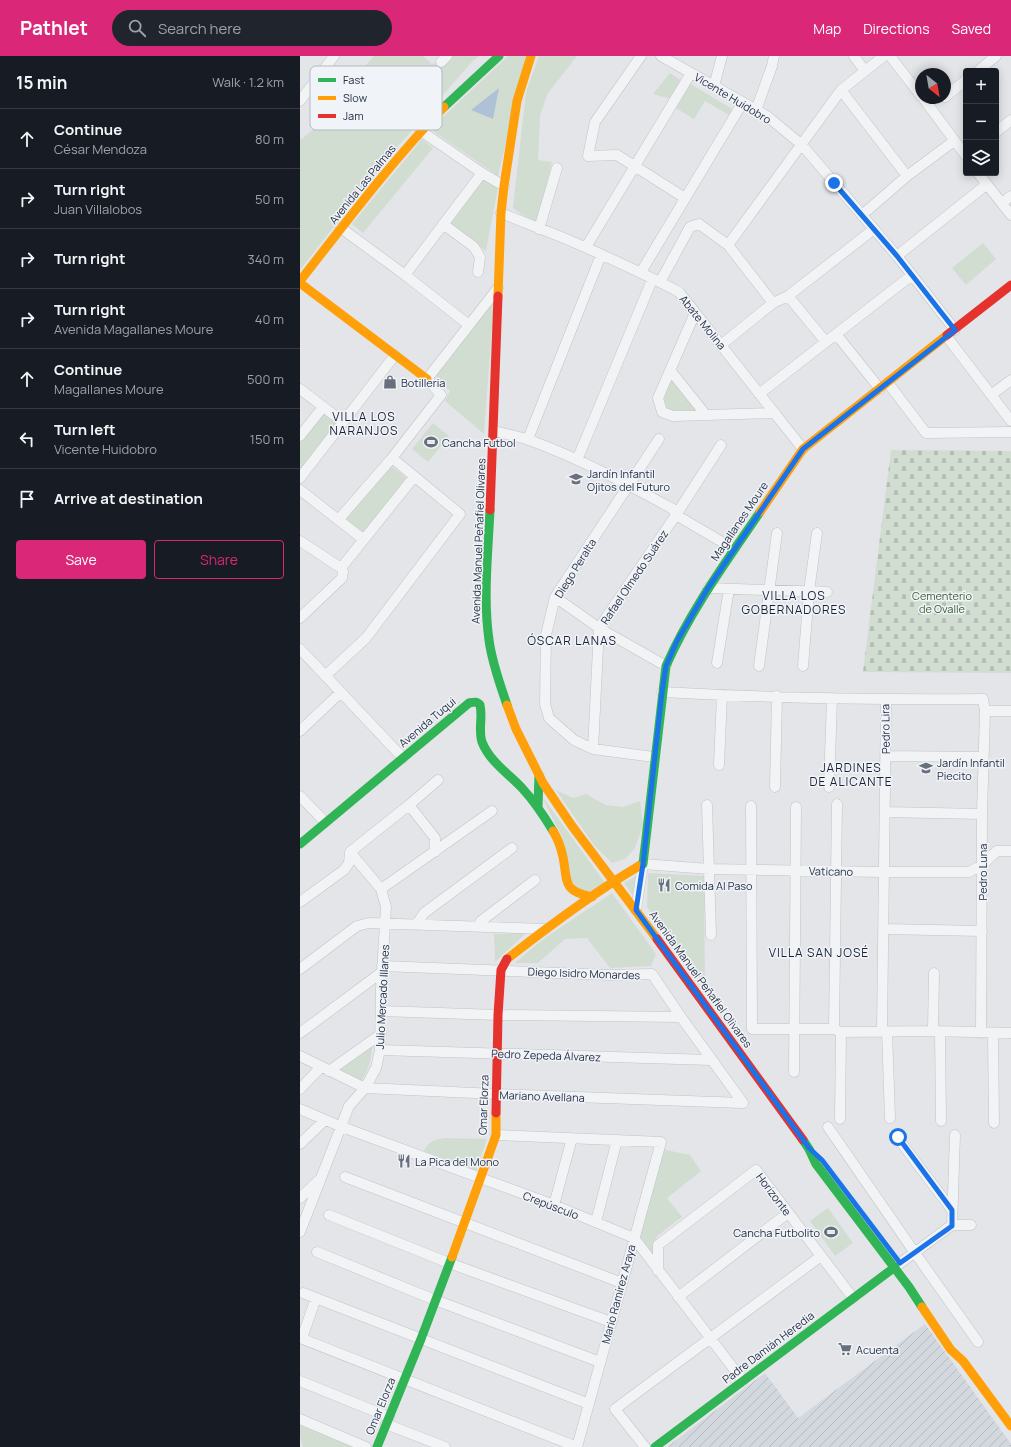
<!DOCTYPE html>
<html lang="en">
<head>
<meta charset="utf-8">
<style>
  :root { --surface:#171b24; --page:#20242c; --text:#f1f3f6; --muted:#9ea1a6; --line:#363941; --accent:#db2777 }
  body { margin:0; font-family:Manrope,sans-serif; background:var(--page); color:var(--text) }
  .controls { position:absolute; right:12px; top:12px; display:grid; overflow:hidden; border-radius:4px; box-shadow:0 2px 10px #0003 }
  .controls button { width:36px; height:36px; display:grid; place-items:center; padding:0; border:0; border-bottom:1px solid var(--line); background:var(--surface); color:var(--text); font:20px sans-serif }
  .compass { position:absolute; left:615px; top:12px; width:36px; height:36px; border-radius:50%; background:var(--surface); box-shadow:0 2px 10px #0003; rotate:149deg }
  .stop { position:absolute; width:12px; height:12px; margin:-9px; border:3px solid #1a73e8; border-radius:50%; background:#fff }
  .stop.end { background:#1a73e8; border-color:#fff; box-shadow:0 1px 4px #0008 }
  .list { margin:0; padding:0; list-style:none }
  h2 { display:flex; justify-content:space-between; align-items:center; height:52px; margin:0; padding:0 16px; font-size:17px }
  h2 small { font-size:13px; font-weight:400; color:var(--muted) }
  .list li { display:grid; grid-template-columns:26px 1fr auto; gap:12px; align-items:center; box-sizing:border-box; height:60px; padding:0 16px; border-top:1px solid var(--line) }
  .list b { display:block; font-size:15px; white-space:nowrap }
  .list p { margin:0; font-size:13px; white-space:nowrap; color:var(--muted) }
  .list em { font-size:13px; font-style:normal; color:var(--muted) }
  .actions { display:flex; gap:8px; padding:12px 16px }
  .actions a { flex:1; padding:9px 0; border:1px solid var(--accent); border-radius:4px; text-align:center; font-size:14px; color:var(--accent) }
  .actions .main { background:var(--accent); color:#fff }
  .icon { flex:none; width:22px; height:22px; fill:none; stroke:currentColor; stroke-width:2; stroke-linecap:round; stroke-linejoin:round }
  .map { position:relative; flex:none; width:711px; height:1391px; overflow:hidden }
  header { display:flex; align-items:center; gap:24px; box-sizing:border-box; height:56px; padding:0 20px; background:var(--accent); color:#fff }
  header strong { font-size:19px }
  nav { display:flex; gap:22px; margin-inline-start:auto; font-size:14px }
  .search { width:280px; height:36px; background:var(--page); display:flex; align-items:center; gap:10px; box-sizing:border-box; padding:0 14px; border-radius:22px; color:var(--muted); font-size:15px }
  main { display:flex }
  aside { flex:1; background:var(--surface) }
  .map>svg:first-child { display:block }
  .industrial { fill:url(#industrial-furrows) }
  .green { fill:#d2ddd2 }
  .cemetery { fill:url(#cemetery-stones) }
  .water { fill:#aec1d6 }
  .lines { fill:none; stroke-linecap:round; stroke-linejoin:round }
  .street-casing { stroke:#c1c3c6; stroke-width:11 }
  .street { stroke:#f2f3f4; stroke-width:10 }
  .fast { stroke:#30b455; stroke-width:9 }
  .slow { stroke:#ff9f0a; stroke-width:9 }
  .jam { stroke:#e5322d; stroke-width:9 }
  .route { stroke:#1a73e8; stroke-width:5 }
  .labels { text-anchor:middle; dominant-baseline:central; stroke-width:3; stroke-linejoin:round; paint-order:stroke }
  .street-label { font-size:11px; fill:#273144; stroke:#f0f3f8 }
  .poi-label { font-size:11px; fill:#273144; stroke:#f0f3f8; text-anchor:start }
  .park-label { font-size:11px; fill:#3a6232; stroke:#f0f3f8 }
  .neighbourhood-label { font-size:12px; letter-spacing:1px; fill:#192235; stroke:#f0f3f8 }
  .key { fill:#f0f3f8; stroke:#b4b9c2; stroke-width:1 }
  .key-label { font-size:11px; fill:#273144 }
</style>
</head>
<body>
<header>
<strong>Pathlet</strong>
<div class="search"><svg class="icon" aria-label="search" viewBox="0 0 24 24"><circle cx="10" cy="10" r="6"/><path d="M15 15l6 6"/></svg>Search here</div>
<nav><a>Map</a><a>Directions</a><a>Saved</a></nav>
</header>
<main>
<aside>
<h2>15 min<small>Walk · 1.2 km</small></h2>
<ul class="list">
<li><svg class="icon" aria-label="ahead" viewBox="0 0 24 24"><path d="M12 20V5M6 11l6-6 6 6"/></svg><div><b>Continue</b><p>César Mendoza</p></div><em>80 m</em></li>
<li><svg class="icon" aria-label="right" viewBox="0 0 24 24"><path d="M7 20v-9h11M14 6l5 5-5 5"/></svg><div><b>Turn right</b><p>Juan Villalobos</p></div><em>50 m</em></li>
<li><svg class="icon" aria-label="right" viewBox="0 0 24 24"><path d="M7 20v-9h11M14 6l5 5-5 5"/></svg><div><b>Turn right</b></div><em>340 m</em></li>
<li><svg class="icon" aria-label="right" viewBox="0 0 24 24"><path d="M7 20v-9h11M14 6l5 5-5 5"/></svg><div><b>Turn right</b><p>Avenida Magallanes Moure</p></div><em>40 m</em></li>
<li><svg class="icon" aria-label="ahead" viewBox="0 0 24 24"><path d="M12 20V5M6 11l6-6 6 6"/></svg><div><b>Continue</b><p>Magallanes Moure</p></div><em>500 m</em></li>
<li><svg class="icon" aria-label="left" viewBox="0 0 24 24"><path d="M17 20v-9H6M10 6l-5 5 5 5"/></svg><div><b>Turn left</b><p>Vicente Huidobro</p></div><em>150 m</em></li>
<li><svg class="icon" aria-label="arrive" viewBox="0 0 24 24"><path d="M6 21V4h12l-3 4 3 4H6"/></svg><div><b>Arrive at destination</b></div></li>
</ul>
<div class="actions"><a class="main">Save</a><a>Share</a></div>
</aside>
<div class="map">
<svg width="711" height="1391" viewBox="0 0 711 1391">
  <defs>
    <pattern id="industrial-furrows" width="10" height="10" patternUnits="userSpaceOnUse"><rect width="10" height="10" fill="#d3d8df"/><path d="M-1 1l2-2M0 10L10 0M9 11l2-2" fill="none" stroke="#b5bac1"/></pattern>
    <pattern id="cemetery-stones" width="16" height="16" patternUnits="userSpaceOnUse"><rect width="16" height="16" fill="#d2ddd2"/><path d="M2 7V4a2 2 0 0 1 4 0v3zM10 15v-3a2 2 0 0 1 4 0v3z" fill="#b4beb6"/></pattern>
  </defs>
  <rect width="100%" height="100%" fill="#e3e5e8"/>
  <path class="industrial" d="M 625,1268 L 711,1388 L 711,1391 L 367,1391 L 465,1317 L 498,1362 Z"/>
  <path class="green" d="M 74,0 L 123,0 L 132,8 L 148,4 L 152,0 L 179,0 L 171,7 L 91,98 L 0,214 L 0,82 L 2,83 L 22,65 L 43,74 L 78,41 L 55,21 Z
    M 208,0 L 226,0 L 198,120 L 130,73 Z
    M 239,0 L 277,0 L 248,37 L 240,59 L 238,104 L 252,106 L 237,167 L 223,159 L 213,152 L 226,36 Z
    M 370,17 L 382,25 L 371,43 L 353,38 Z
    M 389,27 L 432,53 L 429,59 L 405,45 L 394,63 L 374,51 Z
    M 122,83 L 133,92 L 63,177 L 52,168 Z
    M 183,121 L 198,131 L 186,195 L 148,167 Z
    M 683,187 L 696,203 L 666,229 L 652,212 Z
    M 194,244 L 184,378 L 145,345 L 150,335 L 137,323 L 136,317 Z
    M 373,324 L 396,354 L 374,355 L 365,352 L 364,334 Z
    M 21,355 L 38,368 L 0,419 L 0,383 Z
    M 133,367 L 149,380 L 128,406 L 112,393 Z
    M 89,408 L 108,423 L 62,479 L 42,464 Z
    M 256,734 L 273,742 L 286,738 L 306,749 L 323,751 L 340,745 L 343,769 L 335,792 L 325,803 L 312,807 L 294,789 Z
    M 241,739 L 305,827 L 290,836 L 278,833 L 270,823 L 262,781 Z
    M 348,817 L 404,820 L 405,929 L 347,851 Z
    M 336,820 L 334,841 L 324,827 Z
    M 312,837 L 356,898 L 351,910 L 310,912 L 287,882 L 265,883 L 238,907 L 215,907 C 244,880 280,859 312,837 Z
    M 226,877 L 195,906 L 194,878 Z
    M 73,986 C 71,1001 70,1014 60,1026 L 36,1014 Z
    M 146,1082 L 187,1083 L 176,1115 L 124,1095 C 129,1085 135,1083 146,1082 Z
    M 361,1093 L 390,1099 L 401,1115 L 367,1142 L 382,1161 L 357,1180 L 352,1200 L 337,1177 Z
    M 528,1152 L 553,1187 L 535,1200 L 510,1165 Z
    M 0,1366 L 57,1391 L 3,1391 L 0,1381 Z"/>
  <path class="cemetery" d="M 591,394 L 711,395 L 711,617 L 563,616 Z"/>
  <path class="water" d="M 199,32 L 193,63 L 171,54 Z"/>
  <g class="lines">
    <g class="street-casing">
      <path id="street" d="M 341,0 L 295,66 L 288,100 L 317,99 L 385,142
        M 361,0 L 467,60 L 502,89 L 597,200 L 655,274
        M 554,0 L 565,15
        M 590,0 L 621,40
        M 141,6 L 147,0
        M 678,15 L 696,0
        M 414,30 L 422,0
        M 541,34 L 607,120
        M 645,41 L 666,24
        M 623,42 L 666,100
        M 0,45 L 34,0
        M 456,54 L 472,10 L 474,0
        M 121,75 L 182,117 L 204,130
        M 696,76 L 711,64
        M 678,117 L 711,159
        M 702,147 L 711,140
        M 201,157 C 230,169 259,179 287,192 C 318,206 349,220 379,236 L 503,393
        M 562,159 L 607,120 L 654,85
        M 143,168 L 174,191 L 180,201 L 178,216
        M 41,172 L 105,219 L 169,269
        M 239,173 L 257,112
        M 428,189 L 541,34 L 584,0
        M 286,191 L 391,17
        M 597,200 L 686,129
        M 341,216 L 443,46
        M 105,219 L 182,117
        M 360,226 L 390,171 L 399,168 L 428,189 L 473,247
        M 488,240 L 526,286
        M 395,257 L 358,342 L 362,356 L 373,360 L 475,357
        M 536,278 L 580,333
        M 647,281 L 711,365
        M 421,289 L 473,247 L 488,240 L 574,173
        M 370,314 L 406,359
        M 588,327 L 626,377 L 711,376
        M 0,333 L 43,366
        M 459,338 L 612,219
        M 691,339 L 711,324
        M 194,375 C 205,378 218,380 229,384 C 279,402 327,428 373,453 L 376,459 L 434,493
        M 0,380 L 23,351
        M 228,383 L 301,199
        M 277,404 L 352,224
        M 0,422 L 95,299
        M 0,434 L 63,483
        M 39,463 L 92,402 L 141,339 L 127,323 L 198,232
        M 0,485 L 41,512 L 43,516 L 42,522 L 0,562
        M 41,512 L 114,421
        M 408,532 L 527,536
        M 255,541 L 299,572 L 366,610
        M 0,593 L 103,702
        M 417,607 L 429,533
        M 459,610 L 477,477
        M 503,610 L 509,535 L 517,477
        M 25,620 L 66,582 L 160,458 L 92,402
        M 362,636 C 469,642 576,644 683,643 L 685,655 L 682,758 L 681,977
        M 685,655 L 711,655
        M 0,675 L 41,636
        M 293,693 L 299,572 L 376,459 L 421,389
        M 586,700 L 683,701
        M 354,701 L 293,693 L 274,684 L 249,662 L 245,648 L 246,579 L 255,541 L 359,383
        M 419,709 L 422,639
        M 475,731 L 477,640
        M 529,731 L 532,642
        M 0,740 L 25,766
        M 109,749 L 135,782 L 135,796
        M 407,749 L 411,879
        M 451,750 L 452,973 L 534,973 L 541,976 L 633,975 L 711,977
        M 585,756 L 682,758
        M 81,833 L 192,755
        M 0,846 L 44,814 L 49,807 L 50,796 L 109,749 L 138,724
        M 336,854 L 343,808 L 409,813 L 584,816 L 669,816 L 682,809 L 697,795 L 711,795
        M 116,869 L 124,857 L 212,792
        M 178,870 L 181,865 L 235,824
        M 584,873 L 682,875
        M 82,910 L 311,919 L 352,918 L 381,961 L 443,1047
        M 0,913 L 57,870 L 69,867 L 246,873
        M 81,955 L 198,959 L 381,961
        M 534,973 L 537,748
        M 582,975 L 586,644
        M 587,975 L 590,1062
        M 633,975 L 634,917
        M 640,976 L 641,1065
        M 0,977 L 82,916
        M 693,977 L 694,1067
        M 80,994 L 411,1004
        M 0,1000 L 65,1032 L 196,1038 L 443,1047
        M 29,1015 L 81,978
        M 494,1016 L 496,751
        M 0,1033 L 21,1011
        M 0,1053 L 42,1071 L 254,1149 L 334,1182 L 443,1325
        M 540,1063 L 541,976
        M 528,1071 L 615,1197 L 678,1286
        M 196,1079 L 361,1086 L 277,1391
        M 597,1081 L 652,1154
        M 0,1088 L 25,1064
        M 45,1121 L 322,1227
        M 0,1142 L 19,1124
        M 254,1149 L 272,1082
        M 29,1159 L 149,1207 L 311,1266
        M 296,1166 L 317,1084
        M 652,1169 L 655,1079
        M 0,1176 L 49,1050 L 65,1032 L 76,1012 L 80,994 L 81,933 L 86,851 L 81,833 L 50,796
        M 17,1196 L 135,1244 L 300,1306
        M 595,1211 L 652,1169 L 671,1169
        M 358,1215 L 358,1189 L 456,1114 L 553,1242
        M 3,1237 L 289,1348
        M 378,1241 L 488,1157
        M 0,1282 L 277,1391
        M 2,1282 L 16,1242
        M 0,1325 L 89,1361
        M 0,1363 L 66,1391
        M 86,1368 L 145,1391
        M 345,1391 L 315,1353 L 521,1200"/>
    </g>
    <use href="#street" class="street"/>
    <path class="fast" d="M 144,51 L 199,0
      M 190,454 C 188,497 183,542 189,584 C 192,607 200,628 207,649
      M 238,751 L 239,719
      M 0,788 L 169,647 C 174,646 177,645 180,649 C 183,661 178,674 182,686 C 190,706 208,717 222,732 C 234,745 244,760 253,775
      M 339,810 L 343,808 L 366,610 C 390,555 426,506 460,456
      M 503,1084 L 509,1093 L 516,1108 L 609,1231 L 622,1251
      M 77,1391 L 121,1283 L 152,1201
      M 355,1391 L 595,1211"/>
    <path class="slow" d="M 0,225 C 46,166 92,105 144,51
      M 0,227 L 127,323
      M 198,240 L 201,157 L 204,130 L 217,45 L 231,0
      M 460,456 L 503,393 L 647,279
      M 207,649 L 216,673 L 243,727 L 272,770 L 357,883
      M 253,775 C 258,783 261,792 263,801 C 268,826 262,835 292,841
      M 207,903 C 249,870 293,837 339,810
      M 152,1201 L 196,1079 L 196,1057
      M 622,1251 L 651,1294 L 663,1305 L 711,1370"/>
    <path class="jam" d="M 647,279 L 711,229
      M 190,454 L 198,240
      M 357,883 L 503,1084
      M 196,1057 L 198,959 L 201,914 L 207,903"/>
  </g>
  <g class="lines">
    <path class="route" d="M 534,127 L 597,200 L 655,274 L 503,393 L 408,532 L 377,585 L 366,610 L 362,636 L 343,808 L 336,854 L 509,1092 L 522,1104 L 600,1207 L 652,1170 L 652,1154 L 598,1081"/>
  </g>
  <defs>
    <g id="shop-bare" transform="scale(1.08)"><path d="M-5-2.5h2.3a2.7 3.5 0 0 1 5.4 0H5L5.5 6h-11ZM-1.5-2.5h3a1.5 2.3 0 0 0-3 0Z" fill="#69707d" stroke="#f0f3f8" stroke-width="2.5" paint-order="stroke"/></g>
    <g id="stadium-bare" transform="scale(1.08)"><path d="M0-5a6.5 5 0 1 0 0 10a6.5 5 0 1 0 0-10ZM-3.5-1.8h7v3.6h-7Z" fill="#69707d" stroke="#f0f3f8" stroke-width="2.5" paint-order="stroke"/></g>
    <g id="school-bare" transform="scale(1.08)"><path d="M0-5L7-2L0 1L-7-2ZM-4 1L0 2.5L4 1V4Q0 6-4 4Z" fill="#69707d" stroke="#f0f3f8" stroke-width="2.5" paint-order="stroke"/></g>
    <g id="restaurant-bare" transform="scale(1.08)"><path d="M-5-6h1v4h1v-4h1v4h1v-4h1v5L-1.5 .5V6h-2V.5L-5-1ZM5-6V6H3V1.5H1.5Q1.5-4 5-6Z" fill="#69707d" stroke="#f0f3f8" stroke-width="2.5" paint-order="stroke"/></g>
    <g id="supermarket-bare" transform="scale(1.08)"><path d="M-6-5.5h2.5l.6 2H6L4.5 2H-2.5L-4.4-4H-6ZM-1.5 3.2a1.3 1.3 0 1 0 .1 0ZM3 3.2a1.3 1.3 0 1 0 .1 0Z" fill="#69707d" stroke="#f0f3f8" stroke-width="2.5" paint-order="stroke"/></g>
  </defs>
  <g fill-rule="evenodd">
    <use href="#shop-bare" x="90" y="326"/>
    <use href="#stadium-bare" x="131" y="386"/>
    <use href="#school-bare" x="276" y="423"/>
    <use href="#school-bare" x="626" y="712"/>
    <use href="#restaurant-bare" x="364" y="829"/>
    <use href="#restaurant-bare" x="104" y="1105"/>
    <use href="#stadium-bare" x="531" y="1176"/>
    <use href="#supermarket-bare" x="545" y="1293"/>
  </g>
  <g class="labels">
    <g class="street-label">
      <text transform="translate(433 42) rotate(31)">Vicente Huidobro</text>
      <text transform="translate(62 128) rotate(-51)">Avenida Las Palmas</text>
      <text transform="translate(403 266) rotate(51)">Abate Molina</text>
      <text transform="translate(439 465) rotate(-56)">Magallanes Moure</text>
      <text transform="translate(178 485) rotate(-88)">Avenida Manuel Peñafiel Olivares</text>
      <text transform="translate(275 512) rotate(-58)">Diego Peralta</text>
      <text transform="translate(334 521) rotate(-56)">Rafael Olmedo Suárez</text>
      <text transform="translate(127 666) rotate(-40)">Avenida Tuqui</text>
      <text transform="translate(585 673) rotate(-91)">Pedro Lira</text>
      <text transform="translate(531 815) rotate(1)">Vaticano</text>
      <text transform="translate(682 816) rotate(-90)">Pedro Luna</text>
      <text transform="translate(284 917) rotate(2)">Diego Isidro Monardes</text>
      <text transform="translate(401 923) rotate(54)">Avenida Manuel Peñafiel Olivares</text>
      <text transform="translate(82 941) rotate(-87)">Julio Mercado Illanes</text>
      <text transform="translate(246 999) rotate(2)">Pedro Zepeda Álvarez</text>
      <text transform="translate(242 1040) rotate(2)">Mariano Avellana</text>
      <text transform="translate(183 1049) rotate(-88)">Omar Elorza</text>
      <text transform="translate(474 1138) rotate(53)">Horizonte</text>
      <text transform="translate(251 1149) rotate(21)">Crepúsculo</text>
      <text transform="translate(318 1238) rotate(-75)">Mario Ramírez Araya</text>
      <text transform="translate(468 1291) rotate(-37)">Padre Damián Heredia</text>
      <text transform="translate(80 1350) rotate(-68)">Omar Elorza</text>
    </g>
    <g class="poi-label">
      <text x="101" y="326">Botilleria</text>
      <text x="142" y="386">Cancha Futbol</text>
      <text x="287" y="417">Jardín Infantil<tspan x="287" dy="13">Ojitos del Futuro</tspan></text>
      <text x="637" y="706">Jardín Infantil<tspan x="637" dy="13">Piecito</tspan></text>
      <text x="375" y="829">Comida Al Paso</text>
      <text x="115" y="1105">La Pica del Mono</text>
      <text x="520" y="1176" text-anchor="end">Cancha Futbolito</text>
      <text x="556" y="1293">Acuenta</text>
    </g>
    <g class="park-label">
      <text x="642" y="539">Cementerio<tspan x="642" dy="13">de Ovalle</tspan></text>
    </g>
    <g class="neighbourhood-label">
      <text x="64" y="360">VILLA LOS<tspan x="64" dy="14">NARANJOS</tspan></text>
      <text x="494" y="539">VILLA LOS<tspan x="494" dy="14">GOBERNADORES</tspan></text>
      <text x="272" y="584">ÓSCAR LANAS</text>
      <text x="551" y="711">JARDINES<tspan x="551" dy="14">DE ALICANTE</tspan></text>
      <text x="519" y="896">VILLA SAN JOSÉ</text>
    </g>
  </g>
  <rect x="10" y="10" width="132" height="64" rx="6" class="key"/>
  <rect x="18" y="22" width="18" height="4" fill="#30b455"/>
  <rect x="18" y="40" width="18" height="4" fill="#ff9f0a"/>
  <rect x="18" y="58" width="18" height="4" fill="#e5322d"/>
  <g class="key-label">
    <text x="43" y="28">Fast</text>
    <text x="43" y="46">Slow</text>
    <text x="43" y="64">Jam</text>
  </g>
</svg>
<div class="controls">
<button>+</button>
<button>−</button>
<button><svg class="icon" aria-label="layers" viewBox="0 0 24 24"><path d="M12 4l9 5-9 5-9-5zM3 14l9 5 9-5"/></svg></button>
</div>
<svg class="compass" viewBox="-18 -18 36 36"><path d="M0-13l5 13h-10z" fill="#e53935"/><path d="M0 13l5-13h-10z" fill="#9ea1a6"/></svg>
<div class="stop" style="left:598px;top:1081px"></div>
<div class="stop end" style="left:534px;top:127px"></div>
</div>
</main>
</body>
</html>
